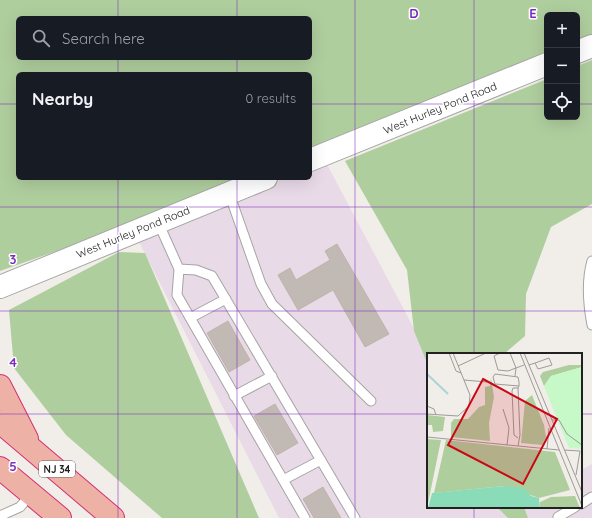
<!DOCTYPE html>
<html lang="en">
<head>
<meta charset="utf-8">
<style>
  :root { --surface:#171b24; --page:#20242c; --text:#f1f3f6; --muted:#9ea1a6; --line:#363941 }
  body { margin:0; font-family:Quicksand,sans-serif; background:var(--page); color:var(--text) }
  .controls { position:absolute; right:12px; top:12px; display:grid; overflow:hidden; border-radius:6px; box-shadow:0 4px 16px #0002 }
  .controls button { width:36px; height:36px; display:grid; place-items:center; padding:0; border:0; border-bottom:1px solid var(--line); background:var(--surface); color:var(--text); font:20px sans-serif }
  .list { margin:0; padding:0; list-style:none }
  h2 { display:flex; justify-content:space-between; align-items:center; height:52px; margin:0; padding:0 16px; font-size:17px }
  h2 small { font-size:13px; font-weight:400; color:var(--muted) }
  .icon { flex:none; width:22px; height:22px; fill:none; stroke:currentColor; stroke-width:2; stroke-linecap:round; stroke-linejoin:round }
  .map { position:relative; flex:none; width:592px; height:518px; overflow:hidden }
  .search { position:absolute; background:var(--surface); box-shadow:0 4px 16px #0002; left:16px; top:16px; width:296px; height:44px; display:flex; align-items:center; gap:10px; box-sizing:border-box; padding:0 14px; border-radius:6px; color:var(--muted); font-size:15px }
  .panel { position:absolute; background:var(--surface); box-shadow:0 4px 16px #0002; left:16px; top:72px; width:296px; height:108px; border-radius:6px }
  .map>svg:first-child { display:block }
  .industrial { fill:#e9dae7 }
  .forest { fill:#afce9e; fill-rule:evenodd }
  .building { fill:#c1b9b4; stroke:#c2b3aa }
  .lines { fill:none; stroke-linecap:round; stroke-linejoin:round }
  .service-casing { stroke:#a5a5a5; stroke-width:11 }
  .tertiary-casing { stroke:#a5a5a5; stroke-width:24 }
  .trunk-casing { stroke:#d42f72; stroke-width:24 }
  .service { stroke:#fff; stroke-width:9 }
  .tertiary { stroke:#fff; stroke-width:22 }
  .trunk { stroke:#eeb1a6; stroke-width:22 }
  .grid { fill:none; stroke:#7b2cbf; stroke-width:1; stroke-opacity:0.55 }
  .labels { text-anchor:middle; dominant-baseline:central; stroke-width:3; stroke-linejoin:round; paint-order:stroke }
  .shield { fill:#fff; stroke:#646464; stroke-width:1 }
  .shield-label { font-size:10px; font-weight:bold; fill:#212121 }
  .street-label { font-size:11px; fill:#212121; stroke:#fff }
  .inset-river { fill:none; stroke:#aad4dc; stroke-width:2 }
  .inset-road { fill:none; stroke:#9e9b98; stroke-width:1 }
  .view { fill:#c90814; fill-opacity:0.15; stroke:#c90814; stroke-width:2 }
  .inset-edge { fill:none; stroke:#212121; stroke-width:2 }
  .grid-label { font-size:13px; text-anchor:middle; font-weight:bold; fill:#7b2cbf; stroke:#fff; stroke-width:3; stroke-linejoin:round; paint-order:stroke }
</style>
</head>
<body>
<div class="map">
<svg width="592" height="518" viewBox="0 0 592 518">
  <rect width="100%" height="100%" fill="#f1ede8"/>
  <path class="industrial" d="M 321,153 L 428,355 L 428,507 L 581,507 L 581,470 L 592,464 L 592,518 L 279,518 L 134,232 L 261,178 L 310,178 L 310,157 Z"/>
  <path class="forest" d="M 0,0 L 592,0 L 592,35 L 577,41 L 577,15 L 547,15 L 547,54 L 310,149 L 310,74 L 18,74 L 18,178 L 239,178 L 65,248 L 0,271 ZM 18,18 L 310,18 L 310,58 L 18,58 Z
    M 592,60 L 592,204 L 551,227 L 526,294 L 525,336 L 504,354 L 428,354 L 428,365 L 414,331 L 407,270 L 345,161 L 547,79 L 547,117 L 577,117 L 577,66 Z
    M 119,252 L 145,253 L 259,518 L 162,518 L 66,435 L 14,368 L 9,310 Z
    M 497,507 L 524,507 L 528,518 L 508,518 Z"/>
  <path class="building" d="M 337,244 L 389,334 L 365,347 L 333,290 L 298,310 L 278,275 L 290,268 L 296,280 L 330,260 L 325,251 Z
    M 228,321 L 250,360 L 229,372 L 207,333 Z
    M 275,404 L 298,443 L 277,455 L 254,416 Z
    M 323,487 L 341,518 L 314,518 L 303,499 Z"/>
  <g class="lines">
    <g class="service-casing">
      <path id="service" d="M 229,193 L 261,284 L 272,304 L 371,401
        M 158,222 L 179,269 L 177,295 L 305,518
        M 592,261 C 586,282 588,304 592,325
        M 179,269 L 196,270 L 212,276 L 355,518
        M 190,318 L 226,299
        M 234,396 L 272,376
        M 283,480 L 321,460
        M 581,504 L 592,497
        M 0,516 L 20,507 L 31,494
        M 558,517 L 575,507"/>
    </g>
    <g class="tertiary-casing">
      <path id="tertiary" d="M 577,52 L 592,46
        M 310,160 L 547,64
        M 0,287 L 266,178"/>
    </g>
    <g class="trunk-casing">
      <path id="trunk" d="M 0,386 L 27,439
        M 0,422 L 113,518
        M 0,468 L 60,518"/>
    </g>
    <use href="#service" class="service"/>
    <use href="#tertiary" class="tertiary"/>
    <use href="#trunk" class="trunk"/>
  </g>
  <path class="grid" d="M 118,0 L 118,18M 237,0 L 237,18M 355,0 L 355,518M 474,0 L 474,354M 118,58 L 118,74M 237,58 L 237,74M 0,104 L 18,104M 310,104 L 547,104M 577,104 L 592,104M 118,178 L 118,518M 237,178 L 237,518M 0,207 L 592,207M 0,311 L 592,311M 0,414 L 428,414M 581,414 L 592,414M 474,507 L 474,518"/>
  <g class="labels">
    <rect class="shield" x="39" y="461" width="36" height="16" rx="3"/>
    <g class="shield-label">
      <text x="57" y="469">NJ 34</text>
    </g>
    <g class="street-label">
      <text transform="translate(440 108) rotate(-22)">West Hurley Pond Road</text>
      <text transform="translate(133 232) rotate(-22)">West Hurley Pond Road</text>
    </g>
  </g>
  <g transform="translate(427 353)">
    <rect width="155" height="155" fill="#f1ede8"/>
    <path d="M 142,12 L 155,12 L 155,14 L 124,23 L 117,33 L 113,23 L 116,19 ZM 64,25 L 67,44 L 62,70 L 63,88 L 24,84 L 24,70 L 27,66 L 41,66 L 52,54 L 58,52 L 58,34 L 63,33 ZM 105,42 L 117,72 L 119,84 L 115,92 L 94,90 L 98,48 ZM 0,62 L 18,64 L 16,78 L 6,79 L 5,72 L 0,72 ZM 0,86 L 14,87 L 0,155 ZM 19,87 L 128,99 L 143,137 L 112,145 L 78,133 L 7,140 ZM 148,143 L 153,155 L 113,155 L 113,149 L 124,144 Z" fill="#afce9e"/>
    <path d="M 155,14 L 155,96 L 142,95 L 117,33 L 124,23 Z" fill="#c7f8c8"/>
    <path d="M 78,133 L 97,135 L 104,143 L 112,145 L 113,155 L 1,155 L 5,140 Z" fill="#89dcb7"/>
    <path class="inset-river" d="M 0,21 L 21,41"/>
    <path class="inset-road" d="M 22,0 L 29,18 L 34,20M 73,0 L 67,3 L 71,17 L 81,18 L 97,12M 83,0 L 89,15 L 88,23M 93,0 L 155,153M 97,0 L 155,139M 102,12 L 108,10 L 122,5 L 125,12 L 111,16 L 108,10M 31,13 L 59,0M 37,27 L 60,29M 91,35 L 92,33 L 92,29 L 91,24 L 68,21 L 66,24 L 68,31 L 92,33M 0,53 L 7,56 L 9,62M 76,56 L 82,75 L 80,92M 0,61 L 31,63 L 42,53 L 43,42 L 26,0M 125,67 L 132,67 L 140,81 L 155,92M 0,84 L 132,97M 91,93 L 93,82 L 91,35 L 86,35 L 85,38 L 87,82 L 91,85M 120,96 L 122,75M 137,97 L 153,98M 149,122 L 153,98"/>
    <path class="view" d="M 56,26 L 130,66 L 96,131 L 21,92 Z"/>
    <rect width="155" height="155" class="inset-edge"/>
  </g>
  <g class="grid-label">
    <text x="414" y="18">D</text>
    <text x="533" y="18">E</text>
    <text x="13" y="264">3</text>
    <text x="13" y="367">4</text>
    <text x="13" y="471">5</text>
  </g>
</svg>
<div class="controls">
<button>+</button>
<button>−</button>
<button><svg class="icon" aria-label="locate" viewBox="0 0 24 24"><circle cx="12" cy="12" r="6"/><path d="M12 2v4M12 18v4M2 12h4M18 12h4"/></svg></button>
</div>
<div class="search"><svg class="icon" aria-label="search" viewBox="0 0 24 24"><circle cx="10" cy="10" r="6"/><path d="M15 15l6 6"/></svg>Search here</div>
<section class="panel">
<h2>Nearby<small>0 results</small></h2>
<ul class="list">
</ul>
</section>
</div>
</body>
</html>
